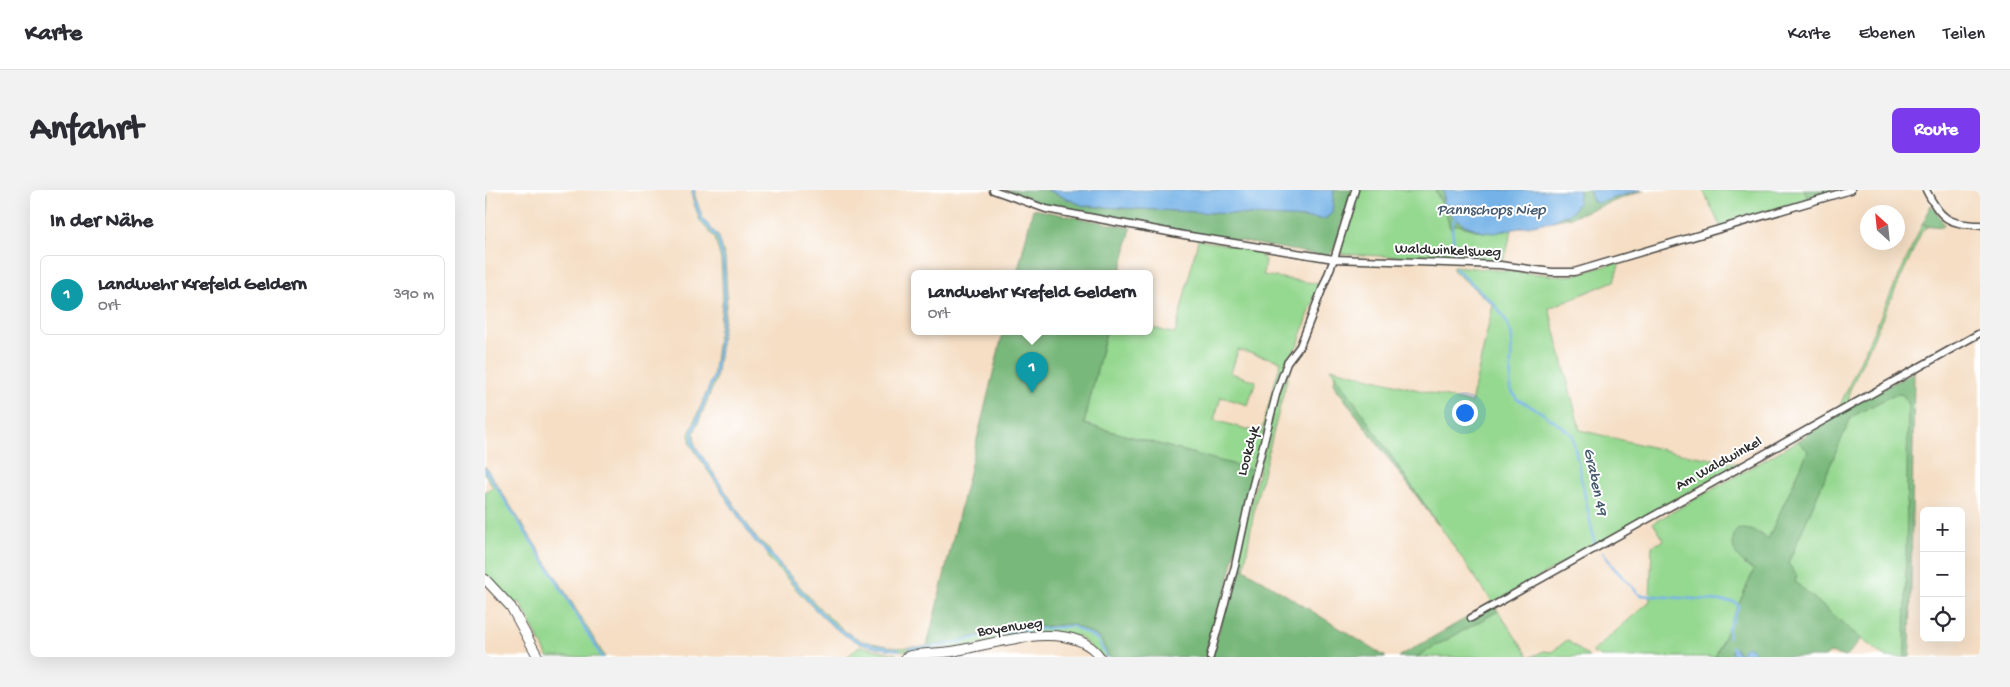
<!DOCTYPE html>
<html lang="de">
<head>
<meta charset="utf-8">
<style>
  :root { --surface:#fff; --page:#f2f2f3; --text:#2b2b33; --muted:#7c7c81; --line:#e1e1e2; --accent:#7c3aed }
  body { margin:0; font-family:"Gochi Hand",sans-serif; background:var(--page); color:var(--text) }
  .controls { position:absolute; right:15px; bottom:15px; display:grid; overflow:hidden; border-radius:8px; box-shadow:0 5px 20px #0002 }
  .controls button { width:45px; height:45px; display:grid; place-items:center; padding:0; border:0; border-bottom:1px solid var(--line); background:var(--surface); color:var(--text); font:25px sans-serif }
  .compass { position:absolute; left:1375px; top:15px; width:45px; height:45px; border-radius:50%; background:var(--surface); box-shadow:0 5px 20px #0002; rotate:333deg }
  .you { position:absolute; left:979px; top:222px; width:18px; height:18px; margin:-12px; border:4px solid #fff; border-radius:50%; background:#1a73e8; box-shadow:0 0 0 8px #1a73e833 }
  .badge { display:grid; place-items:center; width:32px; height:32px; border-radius:50%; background:var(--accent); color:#fff; font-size:16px; font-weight:700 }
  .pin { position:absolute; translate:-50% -41px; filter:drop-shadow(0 1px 2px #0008) }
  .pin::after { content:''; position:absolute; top:26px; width:18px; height:15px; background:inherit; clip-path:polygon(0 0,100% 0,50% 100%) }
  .popup { position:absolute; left:426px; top:80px; width:242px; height:65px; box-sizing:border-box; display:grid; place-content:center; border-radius:8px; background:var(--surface); filter:drop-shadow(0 1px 4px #0005); font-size:16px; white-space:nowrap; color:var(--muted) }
  .popup b { font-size:19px; color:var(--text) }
  .popup::after { content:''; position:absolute; left:50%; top:100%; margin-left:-10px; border:10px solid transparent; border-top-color:var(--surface) }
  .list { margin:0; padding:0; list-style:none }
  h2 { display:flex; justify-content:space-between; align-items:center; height:65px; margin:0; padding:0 20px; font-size:21px }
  h2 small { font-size:16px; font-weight:400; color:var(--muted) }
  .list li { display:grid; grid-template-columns:32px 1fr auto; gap:15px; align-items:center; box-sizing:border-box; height:80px; margin:0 10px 10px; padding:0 10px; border:1px solid var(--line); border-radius:8px }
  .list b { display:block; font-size:19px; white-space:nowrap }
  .list p { margin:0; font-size:16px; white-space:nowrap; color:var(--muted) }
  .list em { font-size:16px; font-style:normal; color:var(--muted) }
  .icon { flex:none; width:28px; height:28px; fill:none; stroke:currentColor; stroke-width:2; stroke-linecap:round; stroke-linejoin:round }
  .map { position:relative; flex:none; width:1495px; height:467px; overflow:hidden; border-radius:8px }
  header { display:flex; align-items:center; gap:30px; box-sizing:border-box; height:70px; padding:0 25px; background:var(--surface); border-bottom:1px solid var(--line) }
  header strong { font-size:24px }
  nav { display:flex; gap:28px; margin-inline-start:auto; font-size:18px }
  .intro { display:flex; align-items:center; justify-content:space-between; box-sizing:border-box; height:120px; padding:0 30px }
  h1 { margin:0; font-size:35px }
  .button { padding:12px 22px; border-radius:8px; background:var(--accent); color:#fff; font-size:18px; font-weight:700 }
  main { display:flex; gap:30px; padding:0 30px }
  aside { flex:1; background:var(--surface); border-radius:8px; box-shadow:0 5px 20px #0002 }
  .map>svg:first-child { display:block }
  .green { fill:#95d890; stroke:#60825e; fill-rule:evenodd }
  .forest { fill:#78b87a; stroke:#527252 }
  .water { fill:#75b2e7; stroke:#506e89 }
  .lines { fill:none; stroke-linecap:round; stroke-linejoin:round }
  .stream { stroke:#75b2e7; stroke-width:2.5 }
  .street-casing { stroke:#494642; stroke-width:9 }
  .secondary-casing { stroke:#494642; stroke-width:11 }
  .street { stroke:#fff; stroke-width:6 }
  .secondary { stroke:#fff; stroke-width:9 }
  .labels { text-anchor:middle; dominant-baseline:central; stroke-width:4; stroke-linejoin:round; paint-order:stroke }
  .street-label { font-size:15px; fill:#2b2b2b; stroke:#fff }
  .water-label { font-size:16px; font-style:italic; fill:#455a6d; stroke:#fff }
</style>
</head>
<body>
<header>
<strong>Karte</strong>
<nav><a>Karte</a><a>Ebenen</a><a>Teilen</a></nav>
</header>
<div class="intro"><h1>Anfahrt</h1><a class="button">Route</a></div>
<main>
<aside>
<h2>In der Nähe<small></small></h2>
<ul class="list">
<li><span class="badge" style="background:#0f9aa8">1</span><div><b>Landwehr Krefeld Geldern</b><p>Ort</p></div><em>390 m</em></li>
</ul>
</aside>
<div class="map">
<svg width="1495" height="467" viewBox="0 0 1495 467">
  <rect width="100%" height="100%" fill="#fff"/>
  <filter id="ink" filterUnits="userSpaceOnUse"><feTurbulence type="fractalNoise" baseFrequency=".02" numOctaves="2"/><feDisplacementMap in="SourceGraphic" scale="10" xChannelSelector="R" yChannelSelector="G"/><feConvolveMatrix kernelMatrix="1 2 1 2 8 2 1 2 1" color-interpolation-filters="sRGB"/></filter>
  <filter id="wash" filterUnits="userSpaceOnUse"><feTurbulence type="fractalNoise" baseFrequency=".0096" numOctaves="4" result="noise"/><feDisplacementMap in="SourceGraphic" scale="20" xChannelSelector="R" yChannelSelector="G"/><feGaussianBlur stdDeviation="1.12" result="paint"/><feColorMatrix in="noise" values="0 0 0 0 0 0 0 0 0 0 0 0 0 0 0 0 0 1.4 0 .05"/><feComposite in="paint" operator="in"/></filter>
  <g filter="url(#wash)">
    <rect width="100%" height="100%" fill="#f5dec4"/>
    <path class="green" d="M 207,0 L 210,0 L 210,6 L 218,29 L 234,47 L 240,68 L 242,107 L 231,189 L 209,243 L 210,255 L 272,349 L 282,357 L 289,368 L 338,422 L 361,442 L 377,451 L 412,458 L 442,456 L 471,452 L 511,440 L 587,434 L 611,446 L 616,450 L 624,467 L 617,467 L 593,446 L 432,461 C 414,461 393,459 375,453 C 344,442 308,394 285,370 L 280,359 L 270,352 L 206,255 L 204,244 L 228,187 L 238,108 L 236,70 L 230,48 L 215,31 L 207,8 Z
      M 872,0 L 950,0 L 960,20 L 965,38 L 970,34 C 992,40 1004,44 1027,40 L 1018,72 L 856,64 L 854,60 Z
      M 1218,0 L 1319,0 L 1323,9 L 1235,36 Z
      M 0,5 L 2,5 L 3,16 L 0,60 Z
      M 1437,35 L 1443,36 L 1437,41 L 1364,202 L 1364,211 L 1495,137 L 1495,141 L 1356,218 L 1356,213 Z
      M 713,50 L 772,60 L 780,70 L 778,85 L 834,94 L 813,155 L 802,170 L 769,280 L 599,234 L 621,142 L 664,142 L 665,137 L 690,144 ZM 753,160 L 796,171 L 776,243 L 729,230 L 736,207 L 763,215 L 771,191 L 746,183 Z
      M 1135,72 L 1129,91 L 1064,118 L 1095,240 L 1183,261 L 1254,274 L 1008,413 L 845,178 L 986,213 L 1008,115 L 968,80 L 968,76 L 1077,86 L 1089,85 Z
      M 822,148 L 812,170 L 805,177 L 770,315 L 759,379 L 751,375 L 793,203 L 807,170 Z
      M 1417,204 L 1423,212 L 1420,467 L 1401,467 L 1376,449 L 1310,392 L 1303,373 L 1366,227 L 1408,205 Z
      M 1313,251 L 1323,261 L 1283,349 L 1275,343 L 1260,375 L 1269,380 L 1230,467 L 1116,467 L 1107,462 L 1165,411 L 1167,356 L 1179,350 L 1168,333 Z
      M 0,276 L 73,390 L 120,467 L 63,467 L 35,412 L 28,414 L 0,384 L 0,302 L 8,297 L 0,284 Z
      M 1013,421 L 1044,467 L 931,467 Z
      M 1082,450 L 1104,467 L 1046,467 L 1059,461 L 1067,462 Z
      M 375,456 L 411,464 L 409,467 L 362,467 Z"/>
    <path class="forest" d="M 521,0 L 562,0 L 599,16 L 840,29 L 847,23 L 849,0 L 867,0 L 850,57 L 844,66 L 841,66 L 571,19 L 550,14 L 551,11 Z
      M 950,0 L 959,0 C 959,4 958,8 959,12 C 962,28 985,37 998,42 L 970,34 L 968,38 L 965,38 L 960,20 Z
      M 1094,0 L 1104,0 L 1108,11 L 1112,12 L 1160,0 L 1086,27 L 1067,31 C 1085,23 1094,21 1094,0 Z
      M 1319,0 L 1352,0 L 1323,9 Z
      M 1446,15 L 1459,34 L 1458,37 L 1437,35 Z
      M 548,19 L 646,38 L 635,84 L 532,84 Z
      M 518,142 L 621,142 L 599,234 L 769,280 L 737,418 L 723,467 L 624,467 L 616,450 L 611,446 L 587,434 L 511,440 L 471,452 L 442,456 Z
      M 1429,182 L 1425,467 L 1420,467 L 1423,212 L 1417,204 L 1408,205 L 1366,227 L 1303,373 L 1312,386 L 1310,392 L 1376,449 L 1361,467 L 1345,463 L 1340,467 L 1270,467 L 1270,462 L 1255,465 L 1249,457 L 1246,462 L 1250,467 L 1230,467 L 1269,380 C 1254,372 1242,358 1251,340 C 1264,337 1272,342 1283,349 L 1323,261 L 1313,251 L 1354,222 Z
      M 850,183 L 953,335 L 849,195 Z
      M 751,375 L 759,379 L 901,467 L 727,467 Z
      M 1008,413 L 1013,421 L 931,467 L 913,467 Z"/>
    <path class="water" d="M 562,0 L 849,0 L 847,23 L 840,29 L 599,16 Z
      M 959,0 L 1094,0 L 1094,12 L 1087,22 L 1067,31 L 1009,43 L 998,42 L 980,35 L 967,25 L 959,13 Z
      M 1104,0 L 1157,0 L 1112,13 L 1108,11 Z
      M 1262,456 L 1268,459 L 1270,467 L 1250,467 L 1246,462 L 1249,457 L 1255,465 L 1259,458 Z"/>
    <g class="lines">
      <path class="stream" d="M 209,0 L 208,5 L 217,30 L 233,48 L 238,69 L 240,108 L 230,185 L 207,243 L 208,254 L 271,351 C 282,358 288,369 297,379 C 318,403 346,441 376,452 C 388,456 402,458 414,460
        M 0,6 L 0,38
        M 970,25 L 967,39 L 971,68
        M 970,78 L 1009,114 L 1019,127 L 1027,146 L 1025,198 L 1032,209 L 1056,222 L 1087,244 L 1110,354
        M 0,279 L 71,390 L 117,467
        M 1118,362 L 1128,377 L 1155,405 L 1250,412 L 1254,416 L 1243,439 L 1244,447
        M 452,457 L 512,443 L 587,436 L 612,449 L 622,467
        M 1247,457 L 1254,467
        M 424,459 L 448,457"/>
    </g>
  </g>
  <g filter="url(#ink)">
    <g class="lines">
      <g class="street-casing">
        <path id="street" d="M 508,0 L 561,19 L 699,45 L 849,69 L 1015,75 L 1067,82 L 1089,82 L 1366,0
          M 1441,0 C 1455,28 1463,35 1495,35
          M 986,428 L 1495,143
          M 725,467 L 750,376 L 765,306 L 792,201 L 802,173 L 815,156 L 849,69 L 870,0"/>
      </g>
      <g class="secondary-casing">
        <path id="secondary" d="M 0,389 L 26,417 L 53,467
          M 421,467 C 435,462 455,464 470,461 C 509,454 587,427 615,467"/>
      </g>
      <use href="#street" class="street"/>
      <use href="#secondary" class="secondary"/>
    </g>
  </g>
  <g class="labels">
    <g class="street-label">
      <text transform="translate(963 61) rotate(2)">Waldwinkelsweg</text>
      <text transform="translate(764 261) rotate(-75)">Lookdyk</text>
      <text transform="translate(1234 274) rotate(-29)">Am Waldwinkel</text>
      <text transform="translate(525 438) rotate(-8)">Boyenweg</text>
    </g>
    <g class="water-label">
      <text x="1006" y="21">Pannschops Niep</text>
      <text transform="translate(1109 292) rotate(78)">Graben 49</text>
    </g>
  </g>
</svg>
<div class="controls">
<button>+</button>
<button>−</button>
<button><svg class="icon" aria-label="locate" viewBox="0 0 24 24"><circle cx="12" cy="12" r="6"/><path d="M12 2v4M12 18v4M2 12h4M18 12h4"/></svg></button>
</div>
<svg class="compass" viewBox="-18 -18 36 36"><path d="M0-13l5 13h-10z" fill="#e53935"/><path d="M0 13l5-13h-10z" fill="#7c7c81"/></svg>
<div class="you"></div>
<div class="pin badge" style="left:547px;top:203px;background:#0f9aa8">1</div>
<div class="popup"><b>Landwehr Krefeld Geldern</b>Ort</div>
</div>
</main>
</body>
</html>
